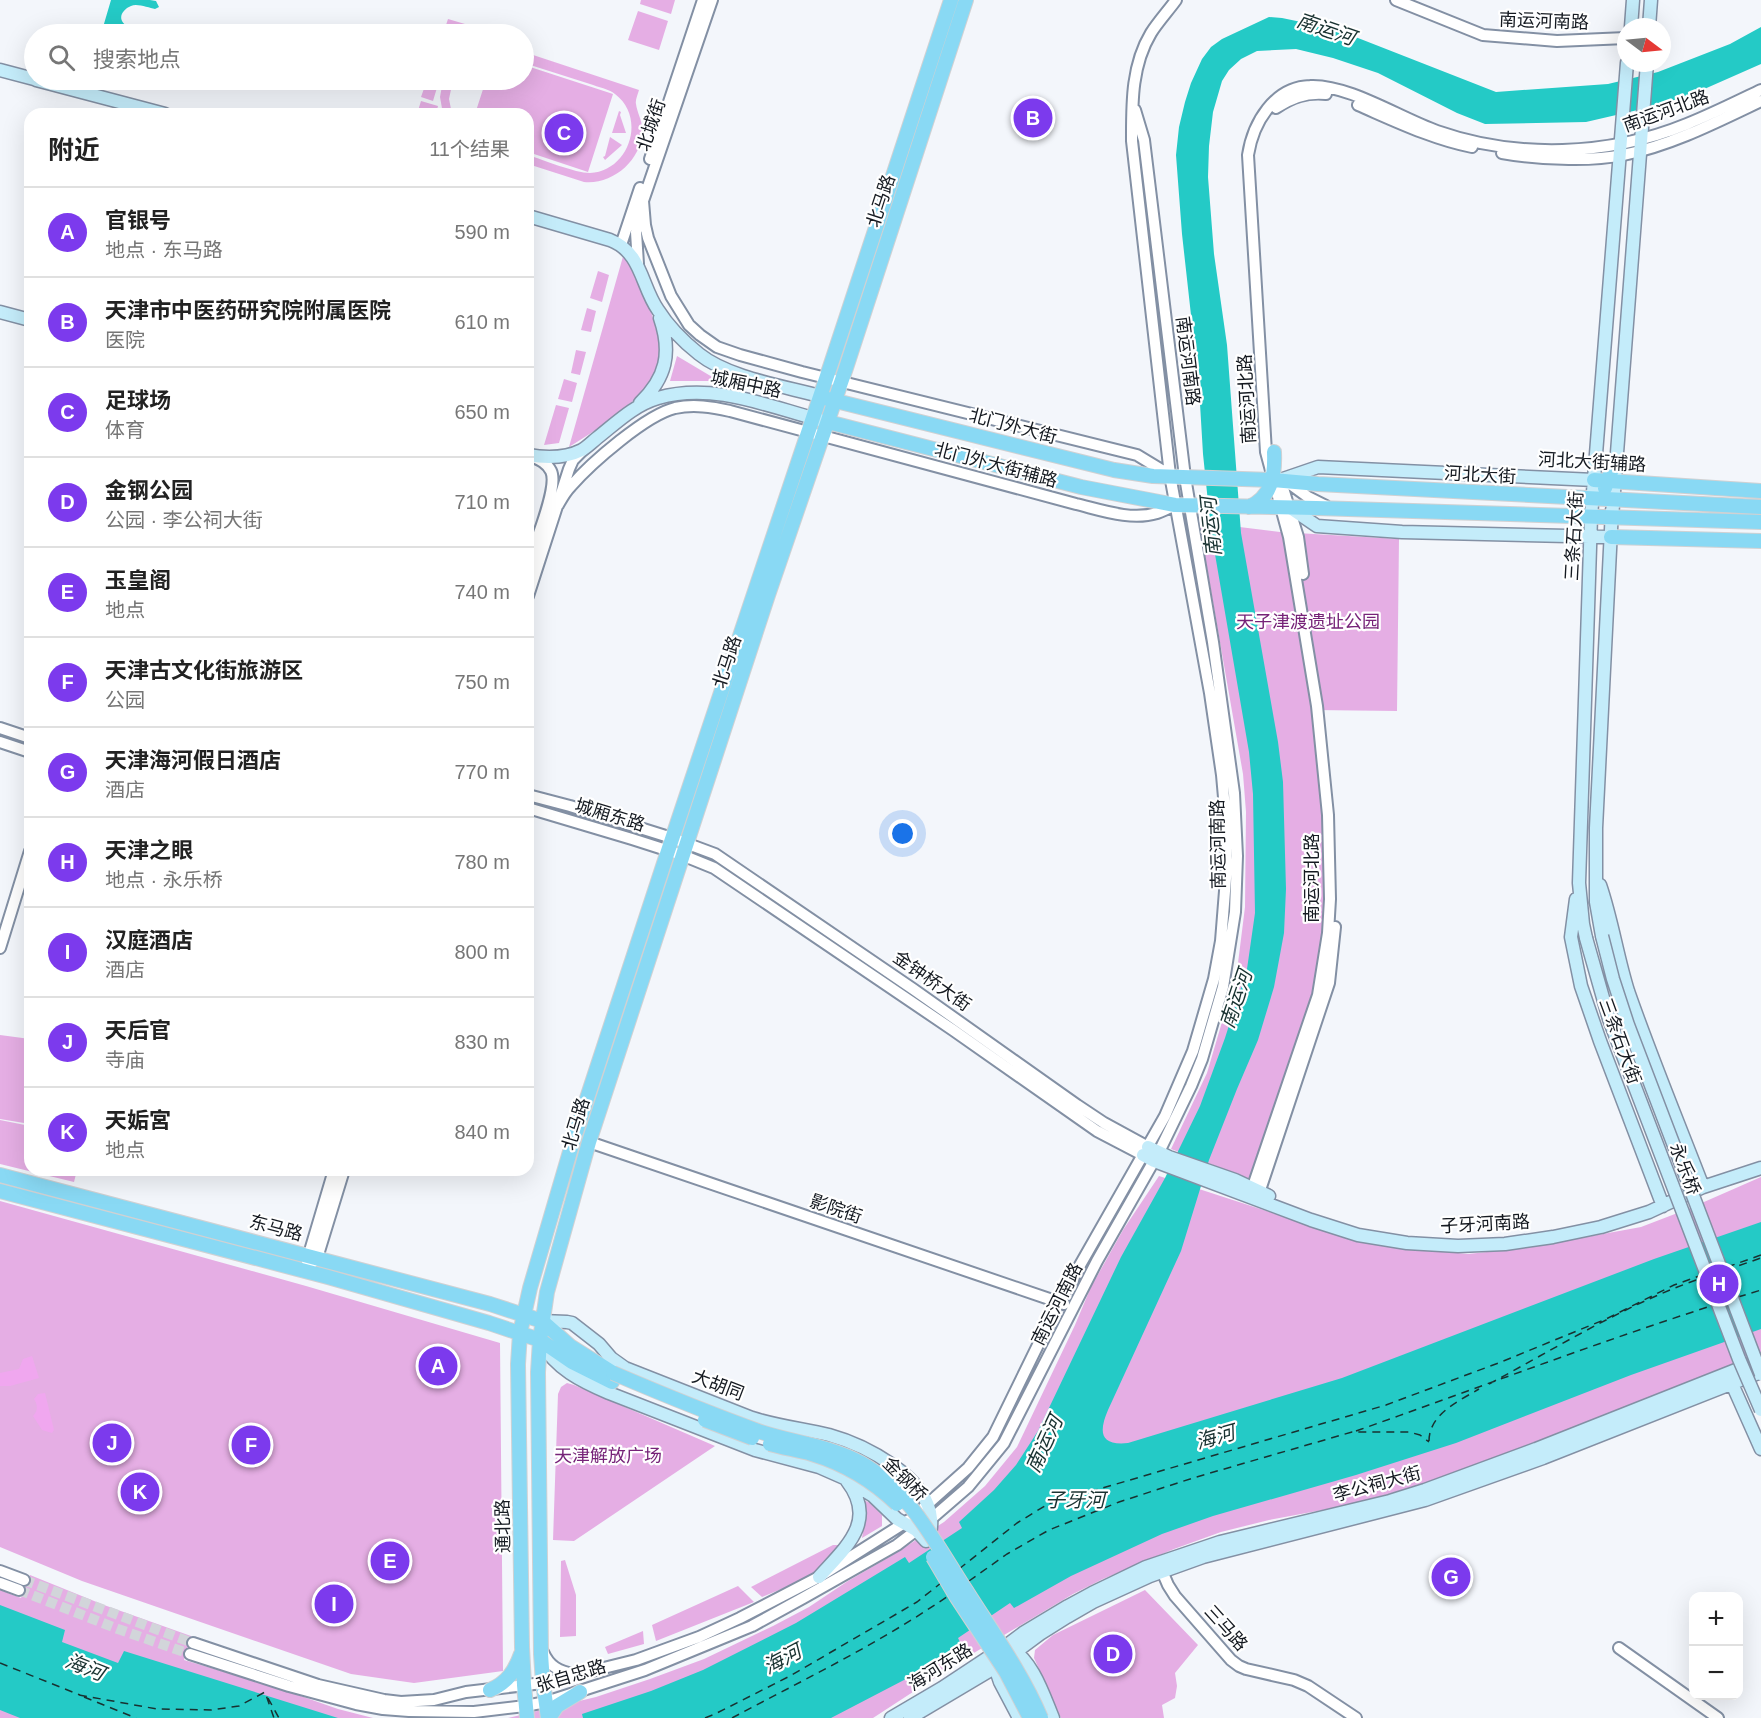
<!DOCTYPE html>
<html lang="zh">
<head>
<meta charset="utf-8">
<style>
  :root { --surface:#fff; --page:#f6f6f6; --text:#222; --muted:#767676; --line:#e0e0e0; --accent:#7c3aed }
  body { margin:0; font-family:Arial,"Noto Sans SC",sans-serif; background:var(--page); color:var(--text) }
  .controls { position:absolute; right:18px; bottom:18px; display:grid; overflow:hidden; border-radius:12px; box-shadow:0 6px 24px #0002 }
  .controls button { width:54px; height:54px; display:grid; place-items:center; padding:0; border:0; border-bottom:2px solid var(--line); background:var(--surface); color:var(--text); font:30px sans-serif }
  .compass { position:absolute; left:1617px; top:18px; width:54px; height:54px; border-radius:50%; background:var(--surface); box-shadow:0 6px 24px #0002; rotate:106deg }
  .you { position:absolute; left:903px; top:834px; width:21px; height:21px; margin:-15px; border:4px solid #fff; border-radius:50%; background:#1a73e8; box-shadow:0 0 0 9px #1a73e833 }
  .badge { display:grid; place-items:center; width:39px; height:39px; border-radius:50%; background:var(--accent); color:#fff; font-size:20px; font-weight:700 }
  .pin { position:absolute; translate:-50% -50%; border:3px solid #fff; box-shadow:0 2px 6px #0006 }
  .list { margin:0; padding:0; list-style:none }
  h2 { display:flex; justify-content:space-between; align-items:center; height:78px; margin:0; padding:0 24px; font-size:26px }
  h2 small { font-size:20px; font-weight:400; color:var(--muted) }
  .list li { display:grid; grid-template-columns:39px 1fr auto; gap:18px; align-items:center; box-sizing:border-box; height:90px; padding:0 24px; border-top:2px solid var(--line) }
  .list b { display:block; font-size:22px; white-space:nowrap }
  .list p { margin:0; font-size:20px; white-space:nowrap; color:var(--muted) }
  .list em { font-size:20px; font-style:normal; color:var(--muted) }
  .icon { flex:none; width:33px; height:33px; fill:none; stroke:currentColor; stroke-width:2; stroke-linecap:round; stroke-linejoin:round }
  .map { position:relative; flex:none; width:1761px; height:1718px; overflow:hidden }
  .search { position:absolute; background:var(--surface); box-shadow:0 6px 24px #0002; left:24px; top:24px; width:510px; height:66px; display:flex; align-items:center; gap:15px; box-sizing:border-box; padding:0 21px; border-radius:33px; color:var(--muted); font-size:22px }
  .panel { position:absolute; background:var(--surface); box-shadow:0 6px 24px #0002; left:24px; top:108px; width:510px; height:1068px; border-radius:18px }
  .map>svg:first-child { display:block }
  .green { fill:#e5aee4 }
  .forest { fill:#f0a7ef }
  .water { fill:#24cac6 }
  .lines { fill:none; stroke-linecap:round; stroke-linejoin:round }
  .ferry { stroke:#193231; stroke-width:1.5; stroke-dasharray:8 6; stroke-linecap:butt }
  .tertiary-tunnel { stroke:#d2d5da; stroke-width:10; stroke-dasharray:10 5; stroke-linecap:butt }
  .tertiary-casing { stroke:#8390a4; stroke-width:14 }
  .secondary-casing { stroke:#8390a4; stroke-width:15 }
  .primary-casing { stroke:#d0d1d3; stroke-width:16 }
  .tertiary { stroke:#fff; stroke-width:10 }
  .secondary { stroke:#c4ecfa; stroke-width:12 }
  .primary { stroke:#89d9f4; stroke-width:14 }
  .secondary-bridge-casing { stroke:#8390a4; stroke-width:15; stroke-linecap:butt }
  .primary-bridge-casing { stroke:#d0d1d3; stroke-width:16; stroke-linecap:butt }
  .secondary-bridge { stroke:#c4ecfa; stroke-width:12 }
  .primary-bridge { stroke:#89d9f4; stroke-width:14 }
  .labels { text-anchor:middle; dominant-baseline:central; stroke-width:4.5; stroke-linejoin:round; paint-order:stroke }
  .street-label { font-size:18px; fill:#151a21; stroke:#fff }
  .park-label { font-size:18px; fill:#762378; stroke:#fff }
  .water-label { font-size:20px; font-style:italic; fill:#193231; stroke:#fff }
</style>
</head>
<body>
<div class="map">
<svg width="1761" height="1718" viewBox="0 0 1761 1718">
  <rect width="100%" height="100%" fill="#f3f6fb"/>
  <path class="green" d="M 641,0 L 675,0 L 671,14 L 640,4 Z
    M 638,11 L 668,21 L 659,50 L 628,40 Z
    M 448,19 L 465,24 L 461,34 L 443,34 Z
    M 524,52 L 639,90 C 638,94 635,100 636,104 C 637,113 643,121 642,132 C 641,161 612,185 584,182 L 528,164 L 528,155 C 544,160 575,173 590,173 C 629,171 647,118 615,94 C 609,89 598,87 590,84 C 568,77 546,70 524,63 Z
    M 524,65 L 613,94 L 588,172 L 528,152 L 528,114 L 475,114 L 486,80 L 524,80 Z
    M 427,80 L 439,81 L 433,101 L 421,97 Z
    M 443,80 L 453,80 L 449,99 L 452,114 L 443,114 L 440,97 Z
    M 421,101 L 438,106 L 436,114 L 417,114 Z
    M 619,111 L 621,112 L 620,115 L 626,133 L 612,133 Z
    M 610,137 L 622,145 L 605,160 L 603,157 L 605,156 Z
    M 624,253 L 650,308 L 656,329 L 661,350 L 657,372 L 643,393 L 599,428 L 569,447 Z
    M 598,271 L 609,275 L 602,302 L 590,298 Z
    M 587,308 L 596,311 L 591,332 L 581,330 Z
    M 576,350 L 586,352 L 580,375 L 571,373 Z
    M 677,356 L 719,381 L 670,381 Z
    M 564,379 L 577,383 L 572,402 L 558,399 Z
    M 556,405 L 569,408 L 559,443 L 544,445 Z
    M 1199,522 L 1280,532 L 1399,539 L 1397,711 L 1314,710 L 1324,806 L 1326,903 L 1317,980 L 1250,1179 L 1171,1149 L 1207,1073 L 1237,971 L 1245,907 L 1246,812 L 1243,774 Z
    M 0,1035 L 30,1039 L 30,1124 L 0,1119 Z
    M 0,1120 L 30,1126 L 30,1170 L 77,1170 L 74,1182 L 0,1164 Z
    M 1159,1176 L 1337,1234 L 1388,1246 L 1468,1254 L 1532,1247 L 1641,1227 L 1688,1209 L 1761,1177 L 1761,1353 L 1663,1394 L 1440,1480 L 1344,1506 L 1269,1520 L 1221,1532 L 1174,1549 L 1103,1579 L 1073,1594 L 962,1660 L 873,1718 L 508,1718 L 596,1697 L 650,1679 L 704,1659 L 773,1626 L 809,1607 L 848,1581 L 896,1553 L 944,1522 L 985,1486 L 1017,1447 L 1075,1325 L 1091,1287 L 1123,1230 Z
    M 0,1201 L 306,1286 L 500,1343 L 503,1671 L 414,1683 L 351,1674 L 82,1581 L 0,1547 Z
    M 567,1383 L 574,1385 L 715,1446 L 574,1541 L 553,1540 L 558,1394 L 561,1387 Z
    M 864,1500 L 870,1503 L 882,1515 L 882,1526 L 862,1538 L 865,1519 Z
    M 833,1545 L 840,1545 L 818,1574 L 762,1597 L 751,1587 Z
    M 565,1560 L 576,1595 L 576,1636 L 560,1637 L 561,1561 Z
    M 30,1575 L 104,1605 L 191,1636 L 184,1660 L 275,1687 L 338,1709 L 373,1718 L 0,1718 L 0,1590 L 21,1598 Z
    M 738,1586 L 754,1602 L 656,1641 L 652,1625 Z
    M 1145,1590 L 1198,1645 L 1175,1673 L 1177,1686 L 1175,1698 L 1162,1705 L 1164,1718 L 1061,1718 L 1034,1658 L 1035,1650 L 1053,1635 Z
    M 643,1631 L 644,1644 L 608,1654 L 605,1647 Z"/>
  <path class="forest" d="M 32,1356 L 39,1378 L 10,1386 L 0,1386 L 0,1373 L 19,1369 L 23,1359 Z
    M 45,1393 L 54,1430 L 52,1433 L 42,1430 L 33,1416 C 38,1411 38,1405 34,1399 L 38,1394 Z"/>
  <path class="water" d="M 111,0 L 150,0 L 156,1 L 159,7 L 155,9 C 149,8 137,3 131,6 C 121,10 116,21 129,27 L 127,34 L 101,34 Z
    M 1269,17 L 1282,18 L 1335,29 L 1496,92 L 1608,84 L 1658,72 L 1730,44 L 1761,27 L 1761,64 L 1693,94 L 1655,106 L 1586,122 L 1485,124 L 1457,113 L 1378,73 L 1333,58 L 1296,49 L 1257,51 L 1241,59 L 1229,70 L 1222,81 L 1213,112 L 1209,146 L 1208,177 L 1214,254 L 1227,345 L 1241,533 L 1278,742 L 1283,782 L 1286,889 L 1284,933 L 1274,987 L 1258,1040 L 1237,1089 L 1209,1160 L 1181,1251 L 1108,1410 C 1099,1431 1099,1446 1128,1443 L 1342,1378 L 1654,1259 L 1761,1222 L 1761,1329 L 1631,1375 L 1456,1443 L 1356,1475 L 1213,1516 L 1162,1534 L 1071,1576 L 1014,1608 L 1010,1603 L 958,1638 L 962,1646 L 929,1667 L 831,1718 L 583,1718 L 582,1714 L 651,1691 L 703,1670 L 796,1623 L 905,1557 L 909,1563 L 962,1528 L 959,1522 L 994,1490 L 1016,1465 L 1038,1431 L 1121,1257 L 1165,1178 L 1200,1106 L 1225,1038 L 1247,969 L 1255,913 L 1253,794 L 1249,752 L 1211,531 L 1203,454 L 1199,387 L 1182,234 L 1176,155 L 1179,127 L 1185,102 L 1191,83 L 1202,59 L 1211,47 L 1222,39 Z
    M 0,1605 L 65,1630 L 62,1642 L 118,1663 L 124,1651 L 338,1718 L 20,1718 L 0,1710 Z"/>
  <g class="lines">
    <path class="ferry" d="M 1727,1267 L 1761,1255
      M 1726,1270 L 1761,1258
      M 1738,1297 L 1761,1290
      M 1489,1384 C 1558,1347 1628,1303 1702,1278
      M 1356,1431 C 1475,1389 1593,1344 1714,1305
      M 1429,1441 C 1429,1414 1459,1401 1479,1389
      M 959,1569 L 1017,1523 L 1048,1504 L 1386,1405 L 1501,1362 L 1606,1319 L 1674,1285 L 1702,1275
      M 969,1581 L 1007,1554 L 1049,1530 L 1119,1502 L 1193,1478 L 1352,1432 L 1409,1432 L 1420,1435 L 1429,1442
      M 0,1663 L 80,1695
      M 79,1695 L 157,1709 L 211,1710 L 239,1706 L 265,1692 L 274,1718
      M 84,1697 L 136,1718
      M 268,1698 L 279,1718
      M 705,1718 L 715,1714 L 790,1676 L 917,1602 L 941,1583
      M 732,1718 C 805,1679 880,1643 948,1596"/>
    <path class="tertiary-tunnel" d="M 24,1580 L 193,1643
      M 19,1590 L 118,1629 L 190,1654"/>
    <g class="tertiary-casing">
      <path id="tertiary" d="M 1396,0 L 1483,35 L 1557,41 L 1626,38
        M 1358,105 C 1395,121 1432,139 1472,147
        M 1276,108 C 1292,97 1307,92 1326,94
        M 1502,153 C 1537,159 1588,162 1623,155 C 1670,146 1717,122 1761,101
        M 650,159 L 703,0
        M 643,201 L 645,225 L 648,238 L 671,296 L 689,325 L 700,335 L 717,347 L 740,355 L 802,372 L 1137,455 L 1170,475
        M 621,245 L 640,188
        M 638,264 L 636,232 L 643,201 L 712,0
        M 1286,481 L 1308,497 L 1326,506
        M 1282,485 L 1298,537 L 1303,574
        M 558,505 C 562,498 565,492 571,486 C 591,463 646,415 675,408 C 694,404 712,407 730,411 L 1076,504 C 1101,510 1131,521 1157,513 C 1163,511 1169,508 1175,505
        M 528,564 C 534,545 559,487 551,471 C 547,463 540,460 533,457
        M 528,596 L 569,469 L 573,460 L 582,451
        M 0,728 L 30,738
        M 0,742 L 30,752
        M 528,795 L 570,806 L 672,838 L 715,854 L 913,989 L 1077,1105 L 1104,1123 L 1148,1147
        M 528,808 L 632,839 L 682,855 L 714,868 L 953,1030 L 1097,1131 L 1143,1155
        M 0,948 L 30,851
        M 589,1142 L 1064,1304
        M 1250,1195 L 1318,995 L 1328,933 L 1330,899 L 1328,815 L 1317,706 L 1289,537 L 1266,452 L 1248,155 C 1253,123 1274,87 1310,86 C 1348,84 1400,118 1437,131 C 1517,159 1609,156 1687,124 C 1712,114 1736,102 1761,90
        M 1257,1199 L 1329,983 L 1335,927
        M 307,1261 L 334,1170
        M 311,1264 L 317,1258 L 344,1170
        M 921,1510 L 968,1468 L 993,1437 L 1059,1302 L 1165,1116 L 1193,1051 L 1214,979 L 1221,941 L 1227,866 L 1226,820 L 1222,775 L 1210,693 L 1170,475 L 1132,141 C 1132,105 1131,66 1151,33 C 1158,22 1168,11 1176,0
        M 1159,1564 L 1168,1585 L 1175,1596 L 1231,1660 L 1239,1666 L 1246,1669 L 1294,1680 L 1308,1686 L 1356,1718
        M 0,1571 L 24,1580
        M 0,1583 L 19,1590
        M 193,1643 L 318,1685 L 384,1700 L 401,1702 L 434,1700 L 466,1692 L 543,1683 L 636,1660 L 699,1637 L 740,1618 L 819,1577 L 909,1520
        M 1619,1648 L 1718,1718
        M 543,1652 C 549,1666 559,1672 574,1674
        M 190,1654 L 289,1686 L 356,1704 L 383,1709 L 409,1711 L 474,1712 L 525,1706 L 546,1702 L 645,1670 L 752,1626 L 803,1598 L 897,1545 L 931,1519 L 968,1487 L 1004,1443 L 1097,1261 L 1159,1152 L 1191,1086 L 1202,1059 L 1223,987 L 1235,912 L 1237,856 L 1234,793 L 1213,642 L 1185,477 L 1144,140 L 1135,110"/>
    </g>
    <g class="secondary-casing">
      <path id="secondary" d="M 1631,27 L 1633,0
        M 1649,27 L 1651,0
        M 0,70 L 34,79
        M 36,80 L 165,114
        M 528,216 L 610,240 C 642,252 641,286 658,310 C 668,326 684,342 699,354 C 729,378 783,386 820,396
        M 0,312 L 30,320
        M 640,403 C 666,378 672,353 660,318
        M 528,455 C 545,458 566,458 582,450 C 587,447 592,442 597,438 C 616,423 634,405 658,398 C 713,382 767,406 820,420
        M 1280,480 L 1318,467 L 1594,480
        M 1289,507 L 1317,526 L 1402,532 L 1611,537
        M 1612,518 L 1647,63
        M 1600,885 C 1612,920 1617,956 1628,991 C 1651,1057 1678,1122 1703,1187
        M 1576,899 L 1571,937 L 1581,986 L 1600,1041 L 1663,1206
        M 1602,936 L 1596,902 L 1596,828 L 1612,510
        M 1586,938 L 1583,924 L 1579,883 L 1591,517 L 1627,63
        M 1148,1147 L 1169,1157 L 1235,1180 L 1269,1196
        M 1143,1155 L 1154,1161 L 1311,1220 L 1358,1235 L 1407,1243 L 1458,1246 L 1505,1244 L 1553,1237 L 1601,1227 L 1649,1212 L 1703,1187 L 1761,1168
        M 542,1321 L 567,1322 L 572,1323 L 599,1344 L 611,1358 L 625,1368 L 752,1418 C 777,1426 803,1429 829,1435 C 865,1445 928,1477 931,1519 C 932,1525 930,1532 930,1537
        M 540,1341 C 556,1369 581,1381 609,1393 L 755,1450 L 819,1467 L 844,1478 L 873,1496 L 897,1519 L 916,1530 L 926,1541
        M 1729,1377 L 1761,1449
        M 819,1577 C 846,1547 878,1521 847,1481
        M 1009,1647 C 1033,1661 1043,1694 1053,1718
        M 993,1661 L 1000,1682 L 1019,1718
        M 891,1718 L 942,1688 L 1007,1645 L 1023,1633 L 1068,1606 L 1092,1593 L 1146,1567 L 1220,1542 L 1390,1501 L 1425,1490 L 1536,1449 L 1761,1360
        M 910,1718 L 994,1668 L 1040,1634 L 1067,1617 L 1093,1602 L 1150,1576 L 1203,1557 L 1425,1500 L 1543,1458 L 1761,1372"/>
    </g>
    <g class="primary-casing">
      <path id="primary" d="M 828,399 L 1114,470 L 1153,476 L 1273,480 L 1318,484 L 1761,507
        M 828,422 L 1081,487 L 1175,505 L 1316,508 L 1761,522
        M 1594,480 L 1761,491
        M 1605,488 L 1615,461
        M 1249,507 C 1272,497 1275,475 1274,452
        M 1611,537 L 1761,541
        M 0,1175 L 490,1304 L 542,1321 L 570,1346 L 613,1373
        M 0,1191 L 328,1277 L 489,1323 L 540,1340 L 572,1362 L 612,1382
        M 490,1690 C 507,1683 515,1671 521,1654
        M 527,1718 L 524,1685 L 522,1647 L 518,1364 L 520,1333 L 530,1288 L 574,1138 L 668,851 L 831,364 L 951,0
        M 548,1718 L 543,1683 L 541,1654 L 538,1372 L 540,1340 L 547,1292 L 589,1142 L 768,595 L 846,368 L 966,0
        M 549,1718 L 557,1706 L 580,1692"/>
    </g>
    <use href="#tertiary" class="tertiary"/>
    <use href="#secondary" class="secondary"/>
    <use href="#primary" class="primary"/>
    <g class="secondary-bridge-casing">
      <path id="secondary-bridge" d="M 1602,936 L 1613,979 L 1628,1025 L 1761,1374
        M 1586,938 L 1609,1019 L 1739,1359 L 1761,1410"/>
    </g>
    <g class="primary-bridge-casing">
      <path id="primary-bridge" d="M 613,1373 C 662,1394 711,1414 761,1432 C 795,1443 830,1446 861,1463 C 911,1491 937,1547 967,1592 C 993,1633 1022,1673 1041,1718
        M 705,1420 L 752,1438
        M 770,1444 C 784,1448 798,1450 812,1454 C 845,1464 872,1480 897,1504
        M 933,1557 L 956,1596 L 1006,1672 L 1030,1718"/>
    </g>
    <use href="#secondary-bridge" class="secondary-bridge"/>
    <use href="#primary-bridge" class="primary-bridge"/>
  </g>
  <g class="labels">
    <g class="street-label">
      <text transform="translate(1544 21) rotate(2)">南运河南路</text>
      <text transform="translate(1666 111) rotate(-20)">南运河北路</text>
      <text transform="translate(651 125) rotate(-71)">北城街</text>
      <text transform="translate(881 201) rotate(-72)">北马路</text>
      <text transform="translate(1188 361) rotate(83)">南运河南路</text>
      <text transform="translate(746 384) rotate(12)">城厢中路</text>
      <text transform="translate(1247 399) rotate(-93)">南运河北路</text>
      <text transform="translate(1013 426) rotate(15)">北门外大街</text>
      <text transform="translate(1592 462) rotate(3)">河北大街辅路</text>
      <text transform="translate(996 465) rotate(15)">北门外大街辅路</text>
      <text transform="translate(1480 475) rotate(3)">河北大街</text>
      <text transform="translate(1574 536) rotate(-87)">三条石大街</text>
      <text transform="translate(727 662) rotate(-72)">北马路</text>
      <text transform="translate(610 815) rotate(17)">城厢东路</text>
      <text transform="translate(1218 844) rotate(-91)">南运河南路</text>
      <text transform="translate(1312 878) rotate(-90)">南运河北路</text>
      <text transform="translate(932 981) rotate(35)">金钟桥大街</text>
      <text transform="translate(1620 1041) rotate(70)">三条石大街</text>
      <text transform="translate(576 1124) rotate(-73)">北马路</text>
      <text transform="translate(1685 1169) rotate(69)">永乐桥</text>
      <text transform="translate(836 1209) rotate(19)">影院街</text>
      <text transform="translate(1485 1224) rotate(-3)">子牙河南路</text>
      <text transform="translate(276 1228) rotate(15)">东马路</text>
      <text transform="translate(1057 1304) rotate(-63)">南运河南路</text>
      <text transform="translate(718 1385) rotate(21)">大胡同</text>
      <text transform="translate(905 1479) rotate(45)">金钢桥</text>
      <text transform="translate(1377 1484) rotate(-15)">李公祠大街</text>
      <text transform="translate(503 1526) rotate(-91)">通北路</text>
      <text transform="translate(1226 1628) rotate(48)">三马路</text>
      <text transform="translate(940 1667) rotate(-32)">海河东路</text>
      <text transform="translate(571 1676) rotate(-17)">张自忠路</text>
    </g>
    <g class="park-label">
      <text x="1308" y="622">天子津渡遗址公园</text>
      <text x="608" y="1456">天津解放广场</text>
    </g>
    <g class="water-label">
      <text transform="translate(1326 29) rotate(19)">南运河</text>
      <text transform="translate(1211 527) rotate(-96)">南运河</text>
      <text transform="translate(1236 999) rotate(-71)">南运河</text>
      <text transform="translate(1215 1437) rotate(-16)">海河</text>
      <text transform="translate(1044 1444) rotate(-65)">南运河</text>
      <text x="1075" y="1500">子牙河</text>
      <text transform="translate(782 1659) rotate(-28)">海河</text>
      <text transform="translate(85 1667) rotate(22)">海河</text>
    </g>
  </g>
</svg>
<div class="controls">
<button>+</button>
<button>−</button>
</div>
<svg class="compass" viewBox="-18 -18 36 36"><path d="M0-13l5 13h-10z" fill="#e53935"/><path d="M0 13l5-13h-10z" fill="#767676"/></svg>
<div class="you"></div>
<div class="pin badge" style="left:438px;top:1366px">A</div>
<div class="pin badge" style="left:1033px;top:118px">B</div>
<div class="pin badge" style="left:564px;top:133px">C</div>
<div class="pin badge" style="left:1113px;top:1654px">D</div>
<div class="pin badge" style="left:390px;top:1561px">E</div>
<div class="pin badge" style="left:251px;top:1445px">F</div>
<div class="pin badge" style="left:1451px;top:1577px">G</div>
<div class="pin badge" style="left:1719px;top:1284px">H</div>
<div class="pin badge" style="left:334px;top:1604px">I</div>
<div class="pin badge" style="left:112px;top:1443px">J</div>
<div class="pin badge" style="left:140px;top:1492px">K</div>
<div class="search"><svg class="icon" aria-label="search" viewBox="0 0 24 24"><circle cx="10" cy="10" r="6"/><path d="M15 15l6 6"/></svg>搜索地点</div>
<section class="panel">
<h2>附近<small>11个结果</small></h2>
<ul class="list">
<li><span class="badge">A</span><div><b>官银号</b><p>地点 · 东马路</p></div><em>590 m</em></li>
<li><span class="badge">B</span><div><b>天津市中医药研究院附属医院</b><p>医院</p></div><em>610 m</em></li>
<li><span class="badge">C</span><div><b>足球场</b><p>体育</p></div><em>650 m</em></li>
<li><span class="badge">D</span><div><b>金钢公园</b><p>公园 · 李公祠大街</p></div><em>710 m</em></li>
<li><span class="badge">E</span><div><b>玉皇阁</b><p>地点</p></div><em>740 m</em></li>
<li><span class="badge">F</span><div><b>天津古文化街旅游区</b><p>公园</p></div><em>750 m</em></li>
<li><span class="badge">G</span><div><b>天津海河假日酒店</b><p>酒店</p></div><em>770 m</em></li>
<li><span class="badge">H</span><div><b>天津之眼</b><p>地点 · 永乐桥</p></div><em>780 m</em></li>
<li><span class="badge">I</span><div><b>汉庭酒店</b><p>酒店</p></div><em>800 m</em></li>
<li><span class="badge">J</span><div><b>天后官</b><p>寺庙</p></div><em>830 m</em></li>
<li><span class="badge">K</span><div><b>天姤宮</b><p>地点</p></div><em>840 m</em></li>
</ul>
</section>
</div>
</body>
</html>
